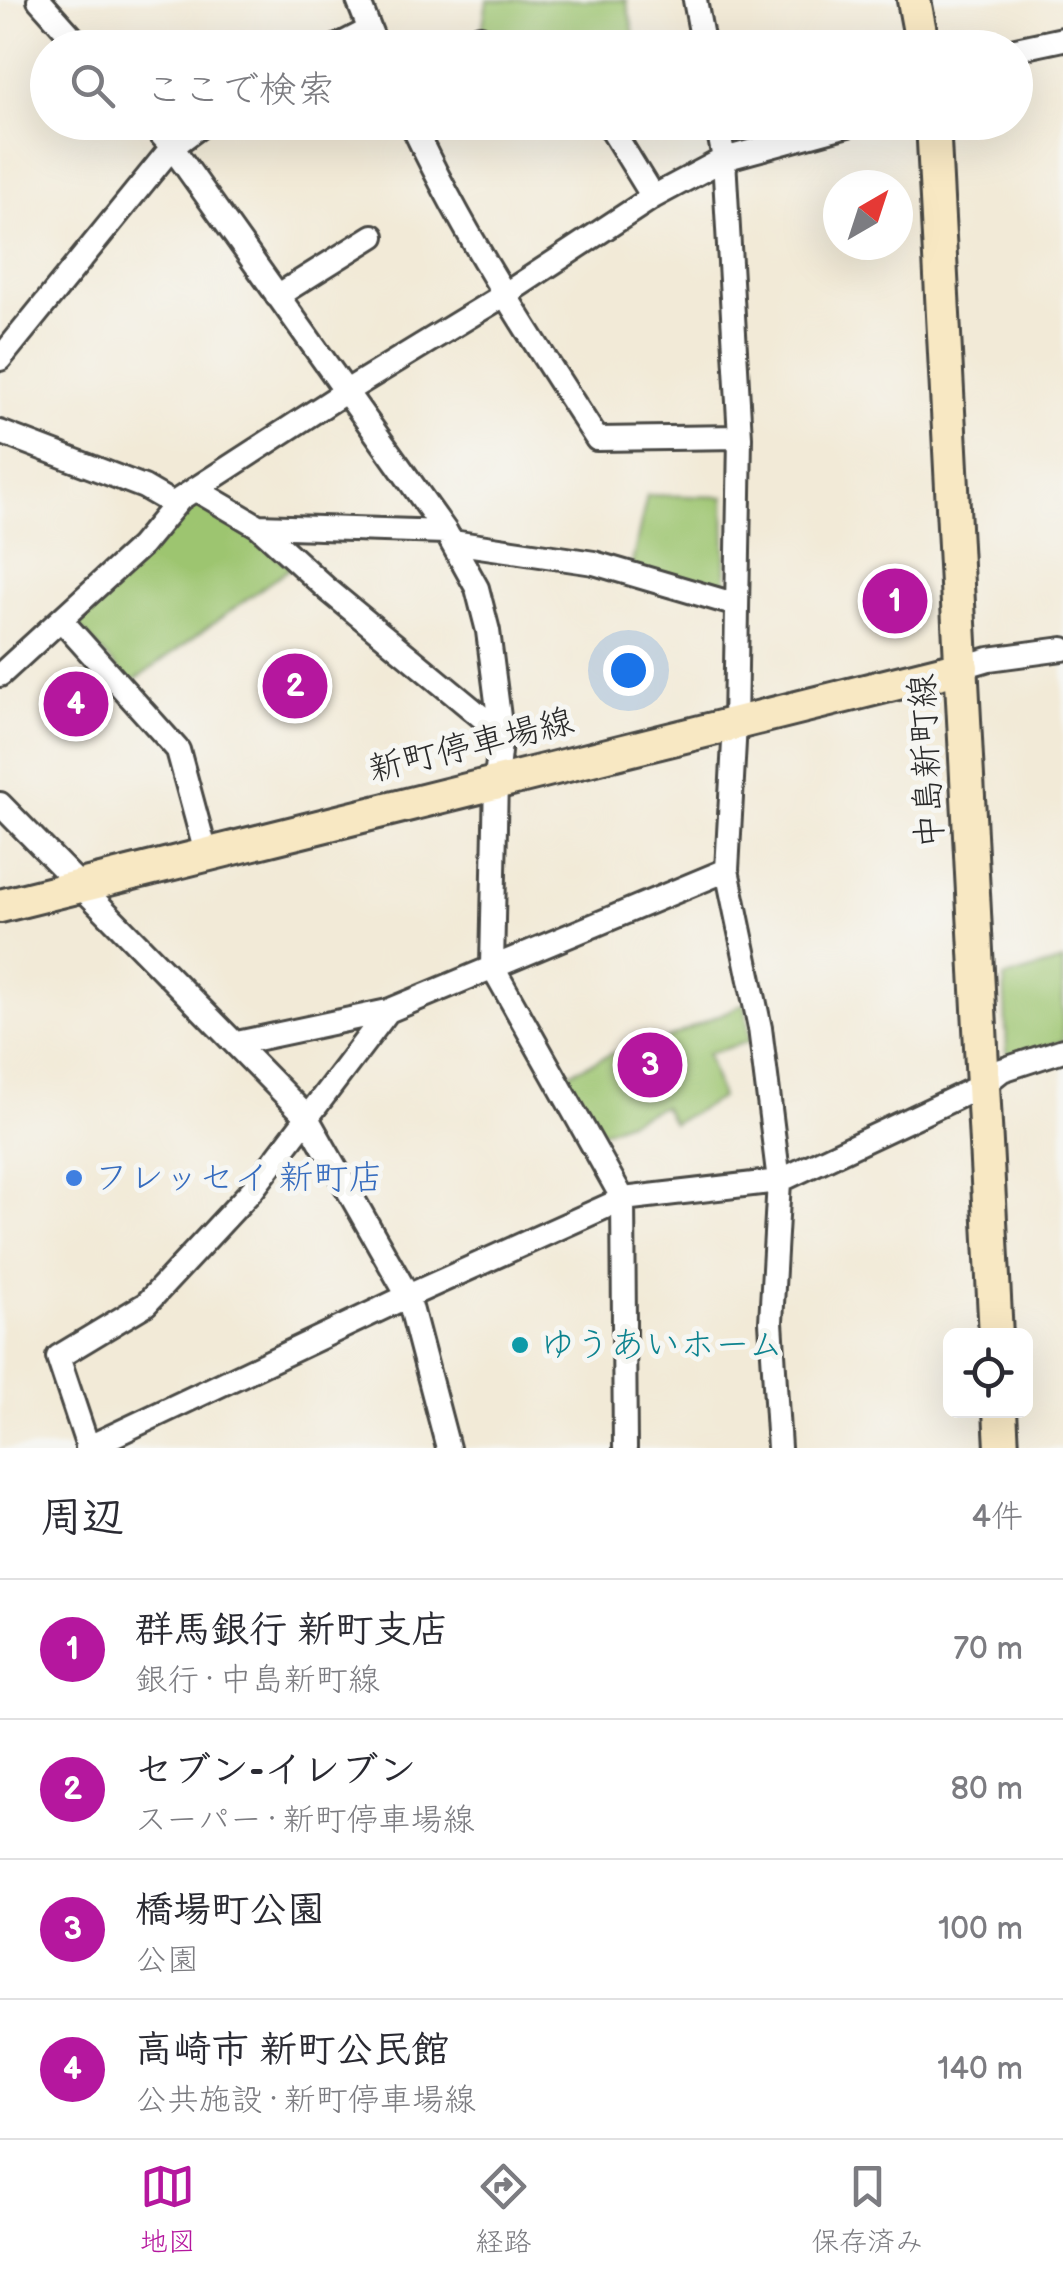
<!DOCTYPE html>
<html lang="ja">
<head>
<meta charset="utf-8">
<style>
  :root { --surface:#fff; --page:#f2f2f3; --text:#2b2b33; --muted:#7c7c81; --line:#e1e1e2; --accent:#b5179e }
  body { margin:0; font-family:"Balsamiq Sans","Klee One",sans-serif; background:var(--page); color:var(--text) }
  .controls { position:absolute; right:30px; bottom:30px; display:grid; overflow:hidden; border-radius:15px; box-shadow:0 10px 40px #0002 }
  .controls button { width:90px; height:90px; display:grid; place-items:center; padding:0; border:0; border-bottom:2px solid var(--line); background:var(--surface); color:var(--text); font:50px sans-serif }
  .compass { position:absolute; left:823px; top:170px; width:90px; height:90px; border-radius:50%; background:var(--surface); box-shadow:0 10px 40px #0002; rotate:39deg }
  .you { position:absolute; left:628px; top:670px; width:35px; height:35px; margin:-25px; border:8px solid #fff; border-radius:50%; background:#1a73e8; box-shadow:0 0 0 15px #1a73e833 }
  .badge { display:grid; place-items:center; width:65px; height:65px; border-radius:50%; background:var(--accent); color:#fff; font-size:32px; font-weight:700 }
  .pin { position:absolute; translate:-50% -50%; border:5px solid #fff; box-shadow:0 2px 10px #0006 }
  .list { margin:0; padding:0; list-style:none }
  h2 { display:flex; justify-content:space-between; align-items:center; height:130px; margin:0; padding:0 40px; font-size:42px }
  h2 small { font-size:32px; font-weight:400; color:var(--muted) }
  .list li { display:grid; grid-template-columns:65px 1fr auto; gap:30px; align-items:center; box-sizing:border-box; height:140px; padding:0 40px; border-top:2px solid var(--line) }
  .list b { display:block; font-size:38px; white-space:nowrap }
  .list p { margin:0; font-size:32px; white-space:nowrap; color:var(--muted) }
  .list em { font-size:32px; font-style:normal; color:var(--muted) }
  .icon { flex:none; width:55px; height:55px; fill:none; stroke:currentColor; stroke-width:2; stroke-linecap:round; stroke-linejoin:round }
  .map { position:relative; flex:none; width:1063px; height:1448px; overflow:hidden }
  .search { position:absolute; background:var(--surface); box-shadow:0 10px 40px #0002; left:30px; right:30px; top:30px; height:110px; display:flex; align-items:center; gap:25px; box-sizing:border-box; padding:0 35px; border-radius:55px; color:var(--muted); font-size:38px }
  .sheet { height:690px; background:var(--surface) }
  nav { display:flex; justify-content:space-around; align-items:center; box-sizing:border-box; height:140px; border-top:2px solid var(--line); background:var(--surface); font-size:28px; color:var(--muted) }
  nav a { display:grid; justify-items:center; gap:5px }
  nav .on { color:var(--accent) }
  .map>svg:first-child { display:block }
  .green { fill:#9dc570; stroke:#64784e; stroke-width:2.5 }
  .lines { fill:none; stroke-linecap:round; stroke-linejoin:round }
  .street-casing { stroke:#494845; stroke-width:28 }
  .secondary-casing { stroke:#494845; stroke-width:38 }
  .street { stroke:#fff; stroke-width:22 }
  .secondary { stroke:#f8e8c3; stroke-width:32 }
  .shop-dot { fill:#3f7fe0; stroke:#f6f6f2; stroke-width:4 }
  .culture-dot { fill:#0f9aa8; stroke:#f6f6f2; stroke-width:4 }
  .labels { text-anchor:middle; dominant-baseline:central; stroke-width:10; stroke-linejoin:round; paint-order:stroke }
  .street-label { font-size:35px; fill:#2b2b2b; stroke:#f6f6f2 }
  .shop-label { font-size:35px; fill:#366cbe; stroke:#f6f6f2; text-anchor:start }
  .culture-label { font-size:35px; fill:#0d838f; stroke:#f6f6f2; text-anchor:start }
</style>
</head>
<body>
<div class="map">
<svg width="1063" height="1448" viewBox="0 0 1063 1448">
  <rect width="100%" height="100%" fill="#f6f6f2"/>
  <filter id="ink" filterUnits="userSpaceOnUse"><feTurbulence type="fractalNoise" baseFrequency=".01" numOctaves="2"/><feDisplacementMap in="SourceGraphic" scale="20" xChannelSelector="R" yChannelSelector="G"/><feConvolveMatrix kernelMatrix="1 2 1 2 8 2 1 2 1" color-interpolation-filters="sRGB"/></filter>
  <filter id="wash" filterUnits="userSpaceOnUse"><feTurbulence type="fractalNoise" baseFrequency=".0048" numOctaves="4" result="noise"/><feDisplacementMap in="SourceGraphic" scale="40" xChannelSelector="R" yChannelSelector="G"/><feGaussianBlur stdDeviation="2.25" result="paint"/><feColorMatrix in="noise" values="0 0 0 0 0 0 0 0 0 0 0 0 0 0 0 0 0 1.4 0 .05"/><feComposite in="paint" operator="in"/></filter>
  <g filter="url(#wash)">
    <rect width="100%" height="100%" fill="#f2ead7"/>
    <path class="green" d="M 487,0 L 626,0 L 637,47 L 483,47 L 481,37 Z
      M 647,495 L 724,497 L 726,583 L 718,592 L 631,568 Z
      M 193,501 L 225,518 L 291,567 L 131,683 L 76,624 Z
      M 1063,961 L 1063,1041 L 1015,1056 L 1007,1052 L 1004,978 Z
      M 745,1003 L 750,1041 L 707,1054 L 721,1098 L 673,1123 L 663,1106 L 597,1134 L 565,1075 L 648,1037 L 658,1043 Z"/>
  </g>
  <g filter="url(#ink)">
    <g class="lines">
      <g class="street-casing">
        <path id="street" d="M 39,0 L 82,48
          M 358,0 L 377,48
          M 695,0 L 704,48
          M 334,48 L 369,30
          M 420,48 L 481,37
          M 1016,49 L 1063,39
          M 150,122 L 172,147 L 446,532 L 477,588 L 488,631 L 501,733 L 496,780 L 492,966 L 623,1199 L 625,1448
          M 411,122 C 463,234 530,336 597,439 L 740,437
          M 607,122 L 653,197
          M 717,122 L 724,159 L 740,437 L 735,724 L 727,870 L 760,1028 L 779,1181 L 771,1322 L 779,1448
          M 277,296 L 373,236
          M 0,359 L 172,147 L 206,122
          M 0,432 L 144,487 L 175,505
          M 195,489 L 258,526 L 446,532
          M 258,526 L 327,589 L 501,733
          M 452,542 L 594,563 L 737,605
          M 62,621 L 178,750 L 206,853
          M 962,667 L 989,659 L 1063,649
          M 0,675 L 141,546 L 180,499 L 345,392 L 504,295 L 653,197 L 724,159 L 859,122
          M 0,804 L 306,1116 L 408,1296 L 448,1448
          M 237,1043 L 388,1011 L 727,870
          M 88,1447 L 58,1357 L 146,1304 L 253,1189 L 388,1011
          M 87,1448 L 408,1296 L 623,1199 L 779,1181 L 983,1085 L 1002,1070 L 1063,1050"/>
      </g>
      <g class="secondary-casing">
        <path id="secondary" d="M 914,0 L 923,48
          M 933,122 L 996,1336
          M 0,906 L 962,667
          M 1000,1410 L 1002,1448"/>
      </g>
      <use href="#street" class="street"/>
      <use href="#secondary" class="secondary"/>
    </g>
  </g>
  <circle class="shop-dot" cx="74" cy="1178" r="10"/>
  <circle class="culture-dot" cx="520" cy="1345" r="10"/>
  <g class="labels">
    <g class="street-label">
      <text transform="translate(471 746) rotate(-14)">新町停車場線</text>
      <text transform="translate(927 761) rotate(-93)">中島新町線</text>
    </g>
    <g class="shop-label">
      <text x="94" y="1178">フレッセイ 新町店</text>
    </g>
    <g class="culture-label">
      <text x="540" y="1345">ゆうあいホーム</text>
    </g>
  </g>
</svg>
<div class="controls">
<button><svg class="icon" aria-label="locate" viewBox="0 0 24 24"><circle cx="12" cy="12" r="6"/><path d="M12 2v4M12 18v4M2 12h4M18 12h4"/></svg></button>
</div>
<svg class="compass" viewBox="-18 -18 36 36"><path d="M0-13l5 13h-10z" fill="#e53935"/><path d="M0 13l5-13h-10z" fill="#7c7c81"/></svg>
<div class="you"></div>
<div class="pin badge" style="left:895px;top:601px">1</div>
<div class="pin badge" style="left:295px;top:686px">2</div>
<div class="pin badge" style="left:650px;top:1065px">3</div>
<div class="pin badge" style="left:76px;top:704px">4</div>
<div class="search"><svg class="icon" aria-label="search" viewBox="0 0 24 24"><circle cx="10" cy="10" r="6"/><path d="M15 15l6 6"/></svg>ここで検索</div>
</div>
<section class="sheet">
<h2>周辺<small>4件</small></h2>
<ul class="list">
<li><span class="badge">1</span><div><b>群馬銀行 新町支店</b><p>銀行 · 中島新町線</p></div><em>70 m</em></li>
<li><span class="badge">2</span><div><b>セブン-イレブン</b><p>スーパー · 新町停車場線</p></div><em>80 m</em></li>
<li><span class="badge">3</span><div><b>橋場町公園</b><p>公園</p></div><em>100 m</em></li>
<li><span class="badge">4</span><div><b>高崎市 新町公民館</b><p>公共施設 · 新町停車場線</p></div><em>140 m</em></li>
</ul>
</section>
<nav>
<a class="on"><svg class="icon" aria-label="map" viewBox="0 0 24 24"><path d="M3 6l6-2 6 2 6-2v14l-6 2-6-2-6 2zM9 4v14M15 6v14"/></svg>地図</a>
<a><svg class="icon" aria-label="directions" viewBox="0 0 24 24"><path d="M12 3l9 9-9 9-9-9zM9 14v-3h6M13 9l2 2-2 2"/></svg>経路</a>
<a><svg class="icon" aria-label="saved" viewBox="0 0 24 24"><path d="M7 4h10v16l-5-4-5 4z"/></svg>保存済み</a>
</nav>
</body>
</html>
